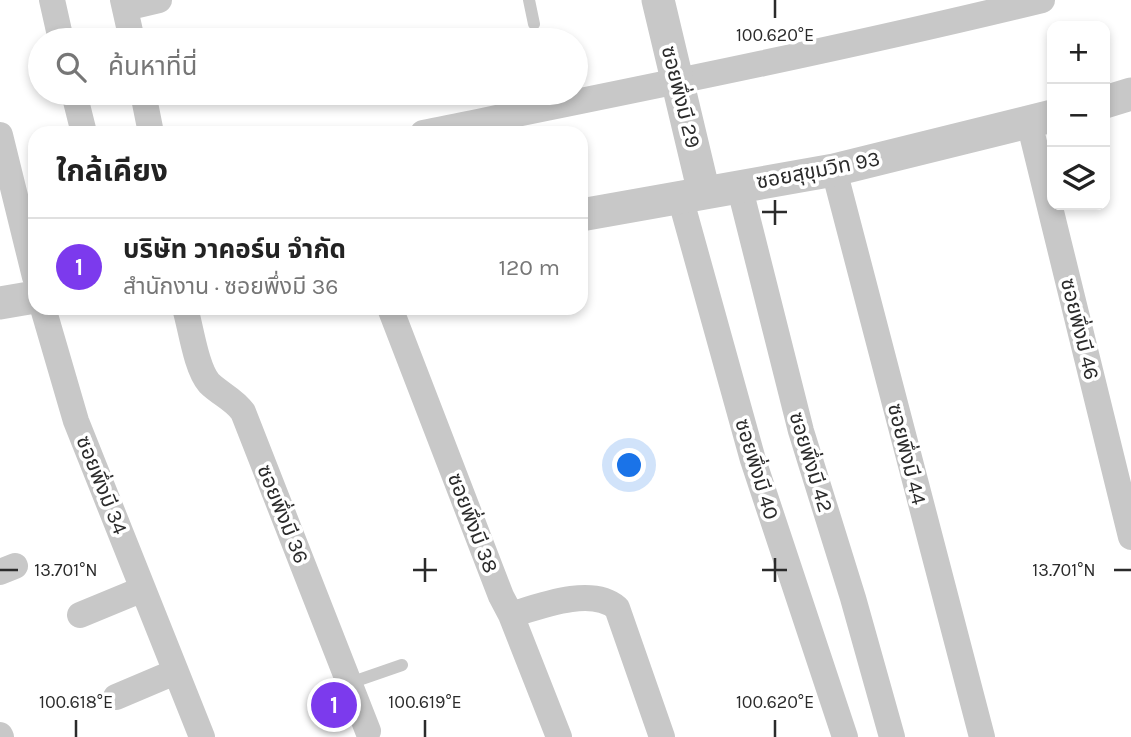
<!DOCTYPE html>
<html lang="th">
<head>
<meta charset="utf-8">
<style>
  :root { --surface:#fff; --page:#f6f6f6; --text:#222; --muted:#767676; --line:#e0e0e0; --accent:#7c3aed }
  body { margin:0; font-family:Karla,"Noto Sans Thai",sans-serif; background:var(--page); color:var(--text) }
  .controls { position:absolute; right:21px; top:21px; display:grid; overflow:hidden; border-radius:14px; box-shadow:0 4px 10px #0003 }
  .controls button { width:63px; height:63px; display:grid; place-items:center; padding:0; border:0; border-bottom:2px solid var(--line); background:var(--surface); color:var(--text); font:35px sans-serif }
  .you { position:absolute; left:630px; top:466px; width:24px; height:24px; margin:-18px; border:5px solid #fff; border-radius:50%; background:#1a73e8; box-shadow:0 0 0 10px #1a73e833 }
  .badge { display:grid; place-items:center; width:46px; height:46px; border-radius:50%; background:var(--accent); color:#fff; font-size:23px; font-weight:700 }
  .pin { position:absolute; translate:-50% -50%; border:4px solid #fff; box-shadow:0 2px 7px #0006 }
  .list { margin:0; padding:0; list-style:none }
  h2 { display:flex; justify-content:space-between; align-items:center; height:91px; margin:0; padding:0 28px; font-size:30px }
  h2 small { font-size:23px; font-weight:400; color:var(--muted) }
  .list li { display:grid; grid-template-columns:46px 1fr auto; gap:21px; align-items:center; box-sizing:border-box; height:98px; padding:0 28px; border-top:2px solid var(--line) }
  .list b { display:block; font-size:26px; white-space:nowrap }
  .list p { margin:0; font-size:23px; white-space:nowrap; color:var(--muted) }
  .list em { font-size:23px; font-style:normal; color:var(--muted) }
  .icon { flex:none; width:38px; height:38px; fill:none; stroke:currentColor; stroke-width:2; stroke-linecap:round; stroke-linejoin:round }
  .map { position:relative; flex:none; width:1131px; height:737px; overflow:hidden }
  .search { position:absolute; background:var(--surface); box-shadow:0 4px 10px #0003; left:28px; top:28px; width:560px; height:77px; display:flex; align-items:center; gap:18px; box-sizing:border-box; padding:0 24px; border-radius:38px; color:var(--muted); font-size:26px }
  .panel { position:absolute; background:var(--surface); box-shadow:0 4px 10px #0003; left:28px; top:126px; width:560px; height:189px; border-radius:21px }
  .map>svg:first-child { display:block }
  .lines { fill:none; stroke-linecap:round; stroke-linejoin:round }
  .service { stroke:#c8c8c8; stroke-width:12 }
  .minor { stroke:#c8c8c8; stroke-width:26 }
  .tertiary { stroke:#c8c8c8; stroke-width:33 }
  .ticks { fill:none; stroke:#2b2b2b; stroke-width:2.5 }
  .labels { text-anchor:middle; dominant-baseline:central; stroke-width:7; stroke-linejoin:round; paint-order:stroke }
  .street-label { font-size:21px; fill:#2b2b2b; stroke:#fff }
  .ticks-label { font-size:18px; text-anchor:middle; fill:#2b2b2b; stroke:#fff; stroke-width:7; stroke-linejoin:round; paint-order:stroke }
</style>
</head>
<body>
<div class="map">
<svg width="1131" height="737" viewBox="0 0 1131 737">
  <rect width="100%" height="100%" fill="#fff"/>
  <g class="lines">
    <path class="service" d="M 529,0 L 534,24
      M 350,683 L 402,665"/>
    <path class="minor" d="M 52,0 L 61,40
      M 123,0 L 132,40
      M 125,8 L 159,0
      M 74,93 L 84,133
      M 143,93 L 151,133
      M 1029,122 L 1131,537
      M 423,133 C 630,91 837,50 1042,0
      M 0,135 L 35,277
      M 834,170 L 982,737
      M 739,185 L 801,431 L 853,598 L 892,737
      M 680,197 L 753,460 L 845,737
      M 43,308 L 76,421 L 202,737
      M 185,308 C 191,328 196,368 209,383 C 220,394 234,399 243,412 L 368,731
      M 390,308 L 501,596 L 511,615 L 559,737
      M 0,572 L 15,566
      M 80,615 L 143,589
      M 511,615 C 540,606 592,586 617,608 L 662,737
      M 116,697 L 175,672
      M 0,735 L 1,737"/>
    <path class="tertiary" d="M 658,0 L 704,193
      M 1105,102 L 1131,94
      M 581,215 L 834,170 L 1052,116
      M 0,303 L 35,297"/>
  </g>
  <path class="ticks" d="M 775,0 L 775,18M 775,200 L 775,225M 762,212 L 787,212M 425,558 L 425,582M 775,558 L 775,582M 0,570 L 18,570M 413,570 L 437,570M 762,570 L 787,570M 1114,570 L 1131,570M 76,720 L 76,737M 425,720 L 425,737M 775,720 L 775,737"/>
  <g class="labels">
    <g class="street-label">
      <text transform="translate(681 97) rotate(76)">ซอยพึ่งมี 29</text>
      <text transform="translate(818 170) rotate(-11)">ซอยสุขุมวิท 93</text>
      <text transform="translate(1080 329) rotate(76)">ซอยพึ่งมี 46</text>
      <text transform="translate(907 454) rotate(76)">ซอยพึ่งมี 44</text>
      <text transform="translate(811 462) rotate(73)">ซอยพึ่งมี 42</text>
      <text transform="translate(757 469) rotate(73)">ซอยพึ่งมี 40</text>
      <text transform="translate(102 485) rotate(68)">ซอยพึ่งมี 34</text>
      <text transform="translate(283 514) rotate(68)">ซอยพึ่งมี 36</text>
      <text transform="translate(473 523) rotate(69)">ซอยพึ่งมี 38</text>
    </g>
  </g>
  <g class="ticks-label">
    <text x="775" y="41">100.620°E</text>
    <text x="66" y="576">13.701°N</text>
    <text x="1064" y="576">13.701°N</text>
    <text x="76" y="708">100.618°E</text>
    <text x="425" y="708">100.619°E</text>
    <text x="775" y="708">100.620°E</text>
  </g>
</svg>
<div class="controls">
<button>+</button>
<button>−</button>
<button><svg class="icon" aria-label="layers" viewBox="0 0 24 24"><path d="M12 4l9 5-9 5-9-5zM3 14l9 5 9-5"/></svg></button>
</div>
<div class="you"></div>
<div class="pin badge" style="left:334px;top:705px">1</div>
<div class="search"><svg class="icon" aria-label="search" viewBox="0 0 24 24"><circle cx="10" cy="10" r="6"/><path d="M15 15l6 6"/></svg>ค้นหาที่นี่</div>
<section class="panel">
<h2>ใกล้เคียง<small></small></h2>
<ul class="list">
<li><span class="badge">1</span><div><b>บริษัท วาคอร์น จำกัด</b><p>สำนักงาน · ซอยพึ่งมี 36</p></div><em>120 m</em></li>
</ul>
</section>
</div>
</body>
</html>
